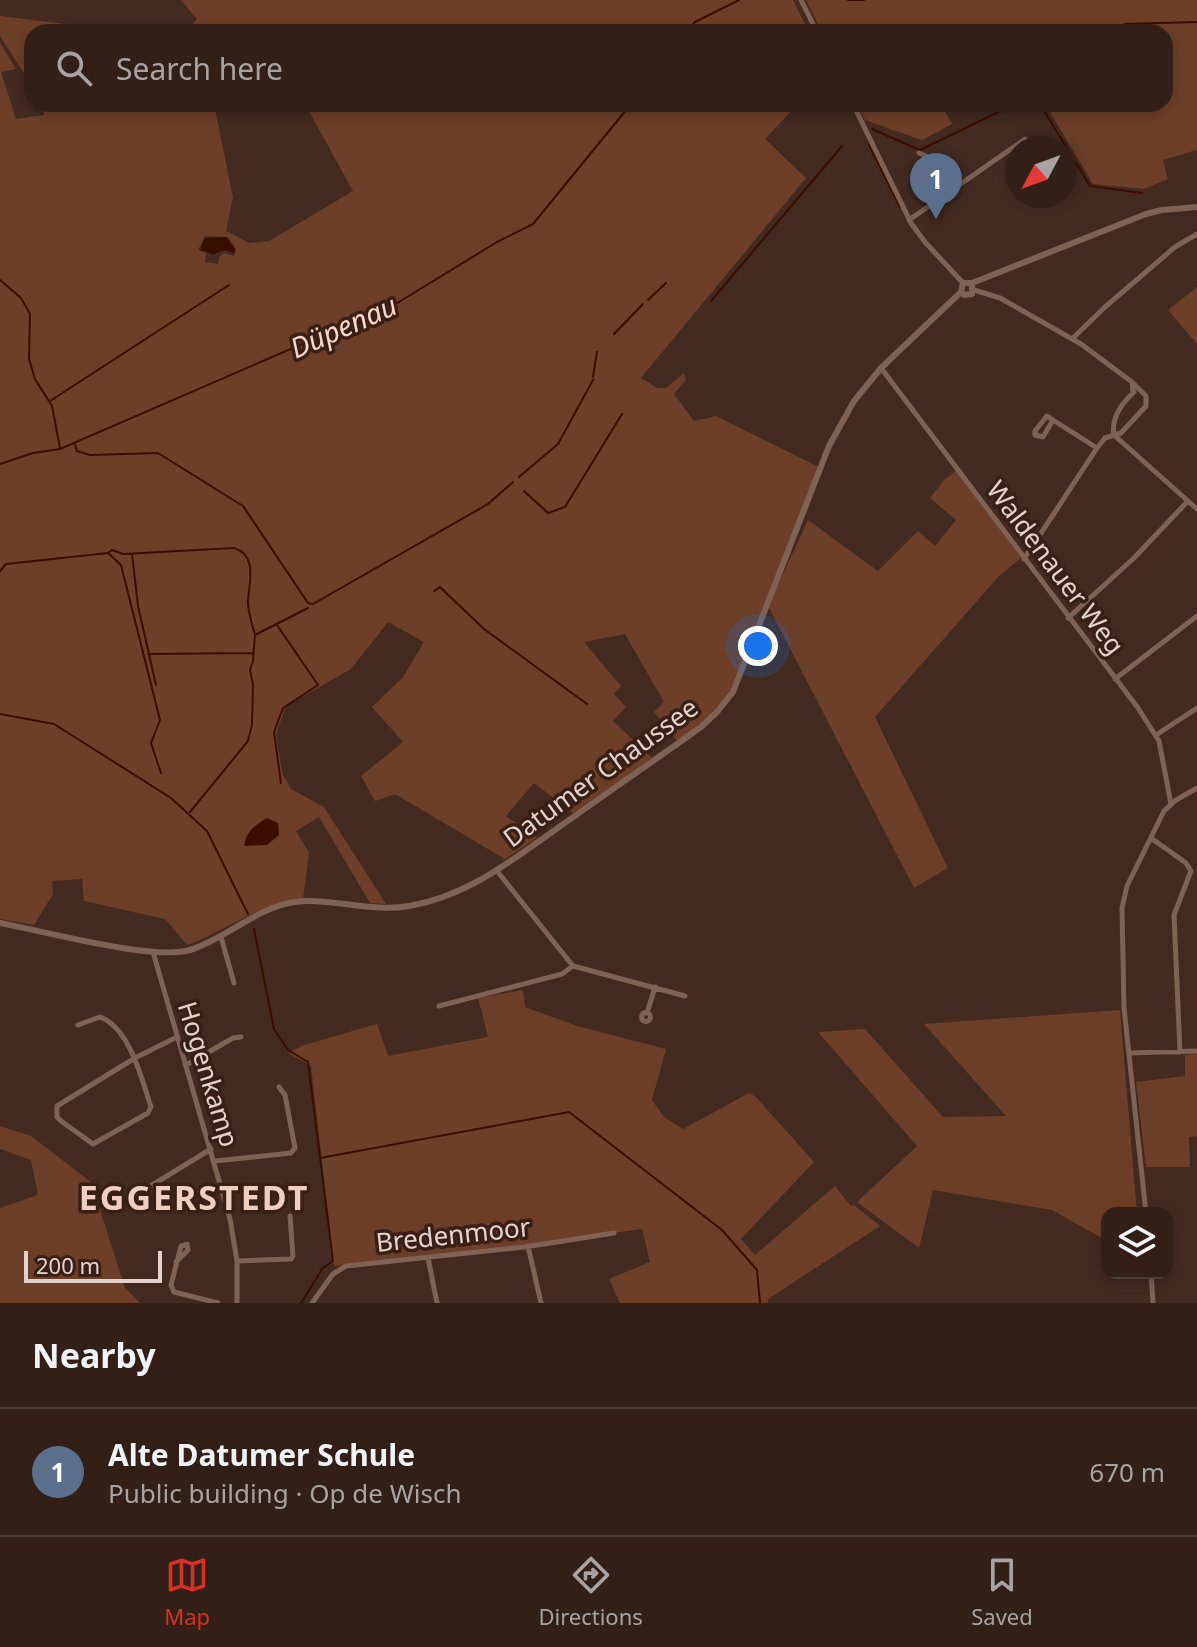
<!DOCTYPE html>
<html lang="en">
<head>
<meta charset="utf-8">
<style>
  :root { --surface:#322018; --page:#3d2d25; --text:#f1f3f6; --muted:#a8a3a2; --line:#4d3e37; --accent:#d93025 }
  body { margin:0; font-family:"Noto Sans",sans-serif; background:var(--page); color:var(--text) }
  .controls { position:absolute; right:24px; bottom:24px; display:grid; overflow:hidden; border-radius:16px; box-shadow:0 4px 12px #0003 }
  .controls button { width:72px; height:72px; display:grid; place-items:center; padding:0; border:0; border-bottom:2px solid var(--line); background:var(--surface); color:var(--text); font:40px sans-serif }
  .compass { position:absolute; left:1005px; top:136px; width:72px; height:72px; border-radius:50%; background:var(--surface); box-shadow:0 4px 12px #0003; rotate:229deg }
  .scale { position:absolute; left:24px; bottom:20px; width:138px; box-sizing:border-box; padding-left:8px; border:4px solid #e3d3cc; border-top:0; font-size:22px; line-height:28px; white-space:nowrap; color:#e3d3cc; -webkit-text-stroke:6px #382016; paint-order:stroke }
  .you { position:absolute; left:758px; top:646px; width:28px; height:28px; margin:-20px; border:6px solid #fff; border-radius:50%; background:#1a73e8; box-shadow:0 0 0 12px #1a73e833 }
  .badge { display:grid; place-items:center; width:52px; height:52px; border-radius:50%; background:var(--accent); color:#fff; font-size:26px; font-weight:700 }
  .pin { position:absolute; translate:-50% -66px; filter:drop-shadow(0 2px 4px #0008) }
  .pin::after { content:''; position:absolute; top:42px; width:28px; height:24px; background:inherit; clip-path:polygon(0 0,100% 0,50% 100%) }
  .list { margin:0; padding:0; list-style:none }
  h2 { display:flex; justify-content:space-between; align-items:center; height:104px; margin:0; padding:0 32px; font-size:34px }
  h2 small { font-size:26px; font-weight:400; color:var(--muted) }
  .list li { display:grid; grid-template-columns:52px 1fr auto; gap:24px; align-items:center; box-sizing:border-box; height:128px; padding:0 32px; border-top:2px solid var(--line) }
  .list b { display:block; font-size:30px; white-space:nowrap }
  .list p { margin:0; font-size:26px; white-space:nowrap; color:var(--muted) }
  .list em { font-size:26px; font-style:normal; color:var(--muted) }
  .icon { flex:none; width:44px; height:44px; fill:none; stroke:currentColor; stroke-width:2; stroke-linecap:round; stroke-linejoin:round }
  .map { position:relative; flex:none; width:1197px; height:1303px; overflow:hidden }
  .search { position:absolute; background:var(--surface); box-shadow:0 4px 12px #0003; left:24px; right:24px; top:24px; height:88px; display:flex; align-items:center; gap:20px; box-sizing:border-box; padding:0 28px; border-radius:24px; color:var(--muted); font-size:30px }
  .sheet { height:232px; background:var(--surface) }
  nav { display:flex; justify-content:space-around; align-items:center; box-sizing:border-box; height:112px; border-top:2px solid var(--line); background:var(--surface); font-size:22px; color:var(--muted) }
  nav a { display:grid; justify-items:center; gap:4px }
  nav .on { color:var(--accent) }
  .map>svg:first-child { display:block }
  .green { fill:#6c3f2a; fill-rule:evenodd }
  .water { fill:#370e00 }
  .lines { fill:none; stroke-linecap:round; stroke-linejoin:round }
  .stream { stroke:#370e00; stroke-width:2 }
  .minor { stroke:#7e6256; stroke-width:5 }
  .tertiary { stroke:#7e6256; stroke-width:6 }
  .labels { text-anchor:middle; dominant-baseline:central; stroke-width:7; stroke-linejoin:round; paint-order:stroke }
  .street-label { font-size:26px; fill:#e3d3cc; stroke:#382016 }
  .water-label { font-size:28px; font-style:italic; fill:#f8d7ca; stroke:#382016 }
  .district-label { font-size:34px; font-weight:bold; letter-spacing:2px; fill:#efcfc1; stroke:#382016 }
</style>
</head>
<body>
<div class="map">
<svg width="1197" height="1303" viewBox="0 0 1197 1303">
  <rect width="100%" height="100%" fill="#422a20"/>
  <path class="green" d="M 181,0 L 793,0 L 809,32 L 189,32 L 188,30 L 197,19 Z
    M 806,0 L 1197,0 L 1197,150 L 1163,160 L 1168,179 L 1144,189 L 1093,184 L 1045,104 L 1165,104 L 1165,32 L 822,32 Z
    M 0,16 L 107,29 L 108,32 L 32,32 L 32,86 L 0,36 Z
    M 0,43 L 16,69 L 1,72 L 16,119 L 44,115 L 41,104 L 214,104 L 233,197 L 226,231 L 249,243 L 269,241 L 353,191 L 305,104 L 798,104 L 765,139 L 806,178 L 641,378 L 657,388 L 666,388 L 684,373 L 686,380 L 674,394 L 694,421 L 716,416 L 819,467 L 731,692 C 715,712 699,727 677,741 L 654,712 L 664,702 L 625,634 L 584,642 L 621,686 L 614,694 L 626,707 L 613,721 L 652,758 L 573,813 L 534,783 L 506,816 L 537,838 L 505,859 L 395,794 L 375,801 L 361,776 L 403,742 L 372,707 L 403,677 L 424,642 L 388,622 L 351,669 L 286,706 L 276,734 L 282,773 L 291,789 L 324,807 L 386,904 L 370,903 L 319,817 L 296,831 L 309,853 L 303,899 C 276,897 223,930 196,942 L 187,945 L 165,919 L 84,901 L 82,879 L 52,881 L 53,894 L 34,925 L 0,919 ZM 205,236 L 228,237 L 236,249 L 234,256 L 224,253 L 219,257 L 218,264 L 205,262 L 206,253 L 198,250 Z
    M 857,104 L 941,104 L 952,124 L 922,140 L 865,120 Z
    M 1197,287 L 1197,344 L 1168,310 Z
    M 957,470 L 1021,558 L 999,576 L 875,717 L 948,868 L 914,888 L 768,606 L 808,520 L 878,571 L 918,531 L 935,546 L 956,520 L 930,498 L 944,480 Z
    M 523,990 L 525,1007 L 577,1026 L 666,1049 L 652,1100 L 664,1117 L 683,1129 L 749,1093 L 756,1097 L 814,1162 L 741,1239 L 755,1255 L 835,1186 L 851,1206 L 854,1205 L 880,1226 L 768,1299 L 768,1303 L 620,1303 L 609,1279 L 650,1262 L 642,1229 L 493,1249 L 334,1266 L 311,1066 L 288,1053 L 304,1045 L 377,1024 L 388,1056 L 488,1037 L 478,998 Z
    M 1120,1010 L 1137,1213 L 1107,1213 L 1107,1241 L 1052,1210 L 933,1190 L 919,1248 L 857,1202 L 917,1146 L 818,1032 L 865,1029 L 943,1117 L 1006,1116 L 924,1024 Z
    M 1197,1054 L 1197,1136 L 1189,1137 L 1190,1167 L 1146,1167 L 1136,1082 L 1185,1076 L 1185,1055 Z
    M 0,1126 L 31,1136 L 91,1182 L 125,1288 L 140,1303 L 0,1303 L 0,1208 L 38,1195 L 31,1160 L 0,1149 Z"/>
  <path class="water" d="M 226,237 L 235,249 L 235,254 L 225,250 C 205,257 220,255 200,250 L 205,238 Z
    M 267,818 L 278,823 L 279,835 L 267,845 L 244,846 C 246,832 254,826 267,818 Z"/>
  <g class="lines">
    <path class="stream" d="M 848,0 L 864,0
      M 687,32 L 695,22 L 739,0
      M 1120,32 L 1125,24 L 1197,22
      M 1040,104 L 1090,186 L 1142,193
      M 872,129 L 920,150 L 1015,104
      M 869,145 L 900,207
      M 0,280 L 21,298 L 30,314 L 29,359 L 35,379 L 52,406 L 60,448
      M 648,300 L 666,283
      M 711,301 L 842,146
      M 614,334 L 643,304
      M 593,377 L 597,352
      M 50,401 L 229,285
      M 75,444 L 77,451 L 90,455 L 158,453 L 243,506 L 308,603 L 313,604 L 488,504 L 513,482
      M 0,464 L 33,453 L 60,449 L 399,302 L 497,242 L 533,224 L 631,104
      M 519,477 L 558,444 L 593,380
      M 524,491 L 548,513 L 565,507 L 622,414
      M 108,553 L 121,565 L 160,720 L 151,743 L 161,773
      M 132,554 L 138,606 L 156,685
      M 0,571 L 6,564 L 108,553 L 112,550 L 123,554 L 234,548 C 258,555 249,583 248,602 C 248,612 252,624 255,635
      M 434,591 L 440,587 L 484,629 L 587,704
      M 277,625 L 318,685 L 283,708 L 274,732 L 281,783
      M 148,654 L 253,653
      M 0,714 L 54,724 L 171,798 L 207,831 L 248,914
      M 190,812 L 248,741 L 252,724 L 253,685 L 250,670 L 253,661 L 255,635 L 308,608
      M 254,929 L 274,1029 L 288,1050 L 308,1062 L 333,1261 L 323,1268 L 301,1303
      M 320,1158 L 569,1112 L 722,1230 L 757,1270 L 760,1303"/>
    <path class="minor" d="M 801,0 L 817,32
      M 853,104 L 911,223 L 925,242 L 963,283
      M 1021,148 L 1018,144 L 1025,139 L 1035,148
      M 919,153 L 926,156 L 944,196
      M 909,220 L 1018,144
      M 974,290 L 1000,298 L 1081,344 L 1132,382 L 1133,392
      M 1072,339 L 1105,307 L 1175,247 L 1197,234
      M 881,368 L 1138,708 L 1159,741 L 1171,804
      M 1053,420 L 1043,437 L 1035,435 L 1035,431 L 1047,416 L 1053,420 L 1097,448
      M 1114,435 L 1197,509
      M 1114,435 C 1111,418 1122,403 1134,392
      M 1024,559 L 1097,448 L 1105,438 L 1121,433 L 1146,406 L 1146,396 L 1133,383
      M 1068,618 L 1134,558 L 1188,501
      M 1115,679 L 1197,616
      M 1156,735 L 1197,708
      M 1151,838 L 1186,863 L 1191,871 L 1174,915 L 1180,1052
      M 497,871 L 573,966 L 685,996
      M 221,937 L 234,983
      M 153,952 L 230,1219 L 237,1261 L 237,1303
      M 439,1006 L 562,974 L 573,966
      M641.5 1017a4.5 4.5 0 1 1 9 0a4.5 4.5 0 1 1-9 0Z
      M 647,1013 L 655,987
      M 78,1025 L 100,1017 C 130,1028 142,1080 151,1107 L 148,1113 L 93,1144 L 61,1121 L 57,1117 L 57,1106 L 135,1058 L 177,1037
      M 1130,1053 L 1197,1051
      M 186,1065 L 233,1038 L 241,1037
      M 215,1161 L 291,1153 L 295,1148 L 285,1095 L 279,1087
      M 128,1196 L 136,1195 L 211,1149
      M 1146,1213 L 1124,1008 L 1122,908 L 1127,886 L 1164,811 L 1176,800 L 1197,788
      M 528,1246 L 541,1303
      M 428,1258 L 437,1303
      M 237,1261 L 291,1259 L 293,1256 L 290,1216
      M 176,1262 L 188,1250 L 187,1244 L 181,1246 L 171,1285 L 174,1292 L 218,1303
      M 1151,1273 L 1153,1303
      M 312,1303 L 333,1274 L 346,1266 L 525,1247 L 614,1233"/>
    <path class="tertiary" d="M 972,283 L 1146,214 L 1162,210 L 1197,207
      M 961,292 L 964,295 L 972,294 L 972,283
      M 961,292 L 963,283 L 972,283
      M 0,923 C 43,931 153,961 190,950 C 226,939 257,907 295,902 C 330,897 370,913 409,906 C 473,895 521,853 572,818 C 615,787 658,758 701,727 L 718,711 L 733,692 L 829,446 L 854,401 L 881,368 L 961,292"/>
  </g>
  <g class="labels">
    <g class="street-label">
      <text transform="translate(1056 567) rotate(53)">Waldenauer Weg</text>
      <text transform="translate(600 772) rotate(-36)">Datumer Chaussee</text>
      <text transform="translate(209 1074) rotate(73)">Hogenkamp</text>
      <text transform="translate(453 1234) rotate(-6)">Bredenmoor</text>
    </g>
    <g class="water-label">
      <text transform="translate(343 326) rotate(-24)">Düpenau</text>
    </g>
    <g class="district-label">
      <text x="194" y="1197">EGGERSTEDT</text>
    </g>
  </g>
</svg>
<div class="controls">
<button><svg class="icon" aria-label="layers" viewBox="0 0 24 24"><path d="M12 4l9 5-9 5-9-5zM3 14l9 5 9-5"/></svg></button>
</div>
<svg class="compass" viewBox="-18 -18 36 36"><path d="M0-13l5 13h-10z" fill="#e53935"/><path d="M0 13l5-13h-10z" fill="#a8a3a2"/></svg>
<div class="scale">200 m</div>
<div class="you"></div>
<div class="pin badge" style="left:936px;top:219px;background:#5c6f8a">1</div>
<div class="search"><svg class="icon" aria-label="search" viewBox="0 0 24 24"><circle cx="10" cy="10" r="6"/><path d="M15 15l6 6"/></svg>Search here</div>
</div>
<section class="sheet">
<h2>Nearby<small></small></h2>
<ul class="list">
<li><span class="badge" style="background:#5c6f8a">1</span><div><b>Alte Datumer Schule</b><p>Public building · Op de Wisch</p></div><em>670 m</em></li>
</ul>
</section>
<nav>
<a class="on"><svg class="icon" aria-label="map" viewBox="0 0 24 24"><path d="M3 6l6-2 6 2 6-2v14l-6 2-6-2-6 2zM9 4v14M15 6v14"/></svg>Map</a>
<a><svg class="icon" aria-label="directions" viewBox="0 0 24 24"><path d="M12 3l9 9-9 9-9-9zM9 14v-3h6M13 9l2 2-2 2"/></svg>Directions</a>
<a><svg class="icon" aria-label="saved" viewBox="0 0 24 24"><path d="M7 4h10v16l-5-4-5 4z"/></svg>Saved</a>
</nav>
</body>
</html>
